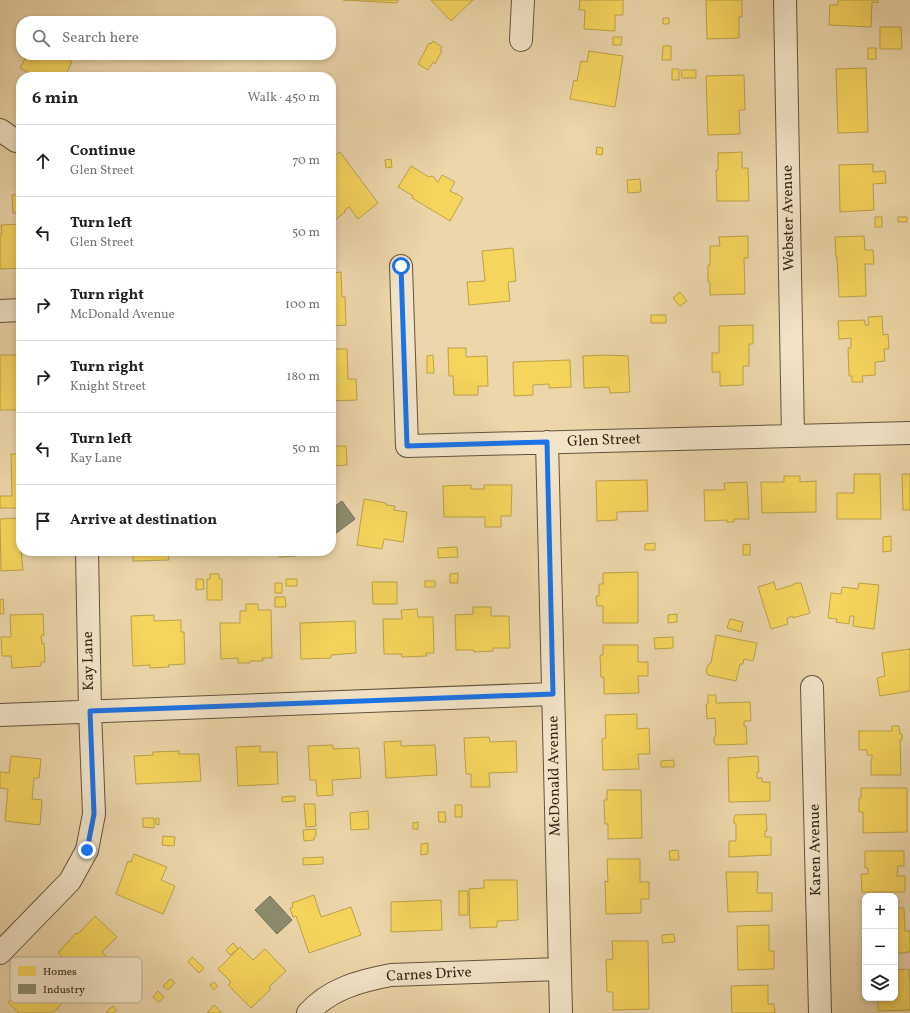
<!DOCTYPE html>
<html lang="en">
<head>
<meta charset="utf-8">
<style>
  :root { --surface:#fff; --page:#f2f2f2; --text:#202124; --muted:#757577; --line:#e0e0e0 }
  body { margin:0; font-family:Vollkorn,serif; background:var(--page); color:var(--text) }
  .controls { position:absolute; right:12px; bottom:12px; display:grid; overflow:hidden; border-radius:8px; box-shadow:0 2px 6px #0003 }
  .controls button { width:36px; height:36px; display:grid; place-items:center; padding:0; border:0; border-bottom:1px solid var(--line); background:var(--surface); color:var(--text); font:20px sans-serif }
  .stop { position:absolute; width:12px; height:12px; margin:-9px; border:3px solid #1a73e8; border-radius:50%; background:#fff }
  .stop.end { background:#1a73e8; border-color:#fff; box-shadow:0 1px 4px #0008 }
  .list { margin:0; padding:0; list-style:none }
  h2 { display:flex; justify-content:space-between; align-items:center; height:52px; margin:0; padding:0 16px; font-size:17px }
  h2 small { font-size:13px; font-weight:400; color:var(--muted) }
  .list li { display:grid; grid-template-columns:26px 1fr auto; gap:12px; align-items:center; box-sizing:border-box; height:72px; padding:0 16px; border-top:1px solid var(--line) }
  .list b { display:block; font-size:15px; white-space:nowrap }
  .list p { margin:0; font-size:13px; white-space:nowrap; color:var(--muted) }
  .list em { font-size:13px; font-style:normal; color:var(--muted) }
  .icon { flex:none; width:22px; height:22px; fill:none; stroke:currentColor; stroke-width:2; stroke-linecap:round; stroke-linejoin:round }
  .map { position:relative; flex:none; width:910px; height:1013px; overflow:hidden }
  .search { position:absolute; background:var(--surface); box-shadow:0 2px 6px #0003; left:16px; top:16px; width:320px; height:44px; display:flex; align-items:center; gap:10px; box-sizing:border-box; padding:0 14px; border-radius:16px; color:var(--muted); font-size:15px }
  .panel { position:absolute; background:var(--surface); box-shadow:0 2px 6px #0003; left:16px; top:72px; width:320px; height:484px; border-radius:16px }
  .map>svg:first-child { display:block }
  .homes { fill:#f6d55c; stroke:#bca148 }
  .industry { fill:#8c8c6e; stroke:#726e54 }
  .lines { fill:none; stroke-linecap:round; stroke-linejoin:round }
  .minor-casing { stroke:#63533c; stroke-width:24 }
  .minor { stroke:#f3e4c8; stroke-width:22 }
  .route { stroke:#1a73e8; stroke-width:5 }
  .labels { text-anchor:middle; dominant-baseline:central; stroke-width:4; stroke-linejoin:round; paint-order:stroke }
  .street-label { font-size:15px; fill:#352718; stroke:#f3e4c8 }
  .key { fill:#f3e4c8; stroke:#baab93; stroke-width:1 }
  .key-label { font-size:11px; fill:#352718 }
</style>
</head>
<body>
<div class="map">
<svg width="910" height="1013" viewBox="0 0 910 1013">
  <rect width="100%" height="100%" fill="#ecd6aa"/>
  <filter id="stains"><feTurbulence type="fractalNoise" baseFrequency=".005" numOctaves="4"/><feColorMatrix values="0 0 0 0 .2 0 0 0 0 .09 0 0 0 0 .02 0 0 0 .5 -.17"/></filter>
  <radialGradient id="worn" r=".72"><stop offset=".6" stop-color="#630" stop-opacity="0"/><stop offset="1" stop-color="#630" stop-opacity=".3"/></radialGradient>
  <path class="homes" d="M 343,0 L 398,0 L 397,3 Z
    M 431,0 L 473,0 L 451,21 Z
    M 580,0 L 623,0 L 623,15 L 615,15 L 615,31 L 584,29 L 585,10 L 579,10 Z
    M 706,0 L 742,0 L 742,17 L 739,17 L 739,38 L 707,39 Z
    M 838,0 L 878,0 L 878,3 L 872,2 L 871,27 L 829,25 L 830,5 L 838,5 Z
    M 663,18 L 669,18 L 669,24 L 663,24 Z
    M 880,27 L 901,27 L 902,49 L 880,49 Z
    M 613,37 L 622,37 L 621,45 L 613,45 Z
    M 433,41 L 442,47 L 440,50 L 442,51 L 435,64 L 433,62 L 428,70 L 418,64 L 429,43 L 431,44 Z
    M 663,46 L 671,46 L 671,60 L 662,60 Z
    M 868,48 L 876,48 L 876,59 L 868,59 Z
    M 589,51 L 623,56 L 615,107 L 570,99 L 574,80 L 577,81 L 581,61 L 587,62 Z
    M 27,55 L 70,55 L 68,59 L 72,62 L 64,77 L 46,77 L 38,73 L 36,77 L 20,68 Z
    M 866,68 L 868,132 L 838,133 L 836,69 Z
    M 672,69 L 679,69 L 679,80 L 672,80 Z
    M 681,70 L 696,70 L 696,78 L 682,78 Z
    M 744,75 L 745,110 L 739,110 L 740,134 L 708,135 L 706,76 Z
    M 597,147 L 603,148 L 602,155 L 596,154 Z
    M 340,152 L 378,203 L 358,219 L 349,207 L 344,211 L 345,212 L 331,223 L 331,158 Z
    M 742,152 L 742,168 L 748,168 L 749,201 L 717,201 L 716,170 L 718,170 L 718,153 Z
    M 391,159 L 392,167 L 386,168 L 385,160 Z
    M 873,164 L 873,172 L 885,171 L 886,183 L 873,184 L 874,210 L 840,212 L 839,165 Z
    M 411,166 L 429,177 L 432,176 L 435,178 L 436,181 L 438,182 L 442,175 L 455,182 L 450,191 L 456,194 L 456,193 L 463,198 L 450,221 L 412,198 L 413,196 L 398,187 Z
    M 640,179 L 641,192 L 628,193 L 627,180 Z
    M 21,194 L 21,213 L 13,213 L 12,195 Z
    M 875,217 L 882,217 L 882,227 L 875,227 Z
    M 898,217 L 907,217 L 907,222 L 898,222 Z
    M 20,224 L 21,268 L 0,269 L 0,234 L 2,234 L 1,225 Z
    M 748,236 L 748,258 L 744,258 L 745,294 L 710,295 L 710,282 L 708,282 L 708,265 L 710,265 L 710,246 L 720,246 L 719,237 Z
    M 864,236 L 865,250 L 873,250 L 874,264 L 865,264 L 866,296 L 839,297 L 837,257 L 836,257 L 835,237 Z
    M 513,248 L 516,281 L 508,282 L 510,301 L 469,305 L 467,282 L 485,281 L 482,251 Z
    M 341,272 L 342,297 L 345,297 L 346,325 L 331,326 L 331,273 Z
    M 680,292 L 687,301 L 680,306 L 673,298 Z
    M 651,315 L 666,315 L 666,323 L 651,323 Z
    M 882,316 L 883,335 L 888,334 L 889,349 L 884,349 L 885,361 L 875,362 L 875,375 L 862,376 L 863,382 L 852,382 L 852,376 L 849,376 L 848,348 L 851,348 L 851,338 L 839,339 L 838,321 L 865,320 L 865,325 L 869,325 L 868,317 Z
    M 753,325 L 753,344 L 749,344 L 749,366 L 743,366 L 743,385 L 720,386 L 720,372 L 712,372 L 712,353 L 719,353 L 719,326 Z
    M 448,348 L 466,348 L 466,357 L 487,356 L 488,386 L 478,386 L 478,395 L 454,395 L 453,376 L 449,376 Z
    M 331,349 L 347,349 L 348,379 L 356,379 L 357,400 L 331,401 Z
    M 0,355 L 21,355 L 21,410 L 0,410 Z
    M 433,355 L 434,373 L 427,373 L 427,356 Z
    M 606,355 L 628,356 L 630,392 L 610,393 L 609,387 L 584,388 L 583,356 Z
    M 570,360 L 571,387 L 549,388 L 549,384 L 533,385 L 533,395 L 514,396 L 513,362 Z
    M 331,419 L 335,419 L 335,438 L 331,438 L 331,446 L 346,446 L 347,465 L 331,466 Z
    M 11,454 L 21,454 L 21,508 L 0,508 L 0,496 L 12,496 Z
    M 854,474 L 880,474 L 881,519 L 837,519 L 837,493 L 854,493 Z
    M 902,474 L 910,474 L 910,510 L 903,510 Z
    M 784,476 L 800,476 L 800,482 L 816,481 L 816,512 L 762,513 L 761,482 L 784,482 Z
    M 647,480 L 648,511 L 617,512 L 617,520 L 597,521 L 596,481 Z
    M 747,482 L 749,519 L 734,519 L 734,522 L 727,522 L 727,520 L 705,521 L 704,490 L 725,490 L 724,483 Z
    M 471,485 L 471,489 L 484,489 L 484,485 L 512,485 L 511,516 L 501,516 L 501,527 L 485,527 L 485,517 L 444,517 L 443,486 Z
    M 364,499 L 386,503 L 386,505 L 395,506 L 394,510 L 407,512 L 403,542 L 384,539 L 382,549 L 357,545 Z
    M 21,518 L 21,551 L 23,570 L 1,571 L 0,519 Z
    M 891,536 L 891,551 L 883,552 L 883,537 Z
    M 655,543 L 655,550 L 645,550 L 645,544 Z
    M 750,544 L 750,555 L 743,555 L 743,545 Z
    M 457,547 L 458,557 L 438,558 L 438,548 Z
    M 133,551 L 168,551 L 169,560 L 133,561 Z
    M 278,551 L 296,551 L 296,556 L 279,557 Z
    M 638,572 L 638,623 L 603,623 L 603,606 L 597,606 L 596,596 L 599,596 L 599,584 L 603,584 L 603,573 Z
    M 458,573 L 458,583 L 450,583 L 450,574 Z
    M 210,574 L 219,574 L 219,578 L 222,579 L 222,600 L 207,600 L 207,579 L 210,579 Z
    M 196,579 L 203,579 L 204,589 L 196,590 Z
    M 286,579 L 297,579 L 297,586 L 286,586 Z
    M 425,581 L 435,581 L 435,587 L 425,587 Z
    M 372,582 L 397,582 L 397,604 L 373,604 Z
    M 774,582 L 776,590 L 793,585 L 796,583 L 801,583 L 810,613 L 793,618 L 793,616 L 787,618 L 788,624 L 771,629 L 758,587 Z
    M 275,583 L 282,583 L 282,593 L 275,593 Z
    M 859,583 L 879,585 L 874,629 L 853,626 L 854,616 L 850,616 L 849,624 L 836,622 L 837,619 L 828,618 L 831,593 L 841,594 L 842,587 L 858,589 Z
    M 275,597 L 285,597 L 286,607 L 275,607 Z
    M 3,599 L 4,614 L 0,614 L 0,600 Z
    M 246,604 L 258,604 L 258,610 L 271,610 L 272,658 L 262,658 L 263,661 L 250,661 L 250,663 L 238,663 L 238,658 L 221,659 L 220,623 L 240,623 L 240,611 L 246,611 Z
    M 473,607 L 491,607 L 491,616 L 509,616 L 510,648 L 493,648 L 493,651 L 474,652 L 474,650 L 456,650 L 455,615 L 473,614 Z
    M 417,609 L 418,617 L 433,617 L 434,653 L 426,653 L 427,656 L 402,657 L 402,654 L 384,654 L 383,619 L 402,619 L 401,610 Z
    M 43,614 L 44,635 L 41,636 L 42,644 L 44,643 L 45,662 L 41,662 L 41,666 L 12,668 L 11,656 L 2,656 L 1,637 L 11,637 L 10,615 Z
    M 677,614 L 677,622 L 668,623 L 668,615 Z
    M 154,615 L 154,621 L 181,620 L 181,632 L 184,632 L 185,664 L 168,665 L 169,667 L 150,668 L 150,665 L 133,666 L 131,616 Z
    M 730,619 L 743,622 L 741,632 L 727,628 Z
    M 355,621 L 356,653 L 331,655 L 331,658 L 301,659 L 300,623 Z
    M 716,635 L 757,643 L 753,661 L 744,659 L 743,664 L 740,664 L 736,681 L 708,675 L 706,671 L 708,665 L 711,663 Z
    M 673,637 L 673,648 L 655,649 L 654,638 Z
    M 603,645 L 638,645 L 638,662 L 648,662 L 648,676 L 638,676 L 639,693 L 604,694 L 604,677 L 601,677 L 600,655 L 603,655 Z
    M 910,649 L 910,691 L 880,696 L 877,678 L 885,676 L 882,653 Z
    M 708,695 L 716,695 L 716,703 L 750,702 L 751,721 L 744,721 L 744,726 L 746,726 L 747,744 L 716,745 L 714,742 L 714,737 L 716,735 L 715,718 L 707,719 L 706,704 L 708,704 Z
    M 637,714 L 637,729 L 649,728 L 650,754 L 638,754 L 639,769 L 603,770 L 602,739 L 606,738 L 605,715 Z
    M 892,726 L 899,726 L 900,734 L 902,734 L 902,740 L 900,740 L 901,775 L 871,775 L 871,760 L 872,759 L 872,755 L 867,755 L 867,750 L 859,750 L 859,731 L 892,731 Z
    M 489,737 L 490,742 L 516,741 L 517,772 L 489,773 L 490,787 L 471,787 L 471,774 L 466,774 L 464,738 Z
    M 401,741 L 401,746 L 435,745 L 437,775 L 386,778 L 384,742 Z
    M 333,745 L 333,749 L 359,748 L 361,778 L 332,780 L 333,795 L 317,796 L 316,780 L 310,780 L 308,746 Z
    M 260,746 L 260,752 L 277,752 L 278,784 L 238,786 L 236,747 Z
    M 179,751 L 179,754 L 199,754 L 201,781 L 136,784 L 134,756 L 153,755 L 153,752 Z
    M 11,756 L 41,759 L 39,778 L 34,778 L 32,799 L 42,800 L 40,825 L 5,821 L 8,789 L 0,788 L 0,772 L 9,773 Z
    M 758,756 L 759,772 L 757,772 L 757,778 L 762,778 L 762,782 L 770,782 L 770,801 L 729,802 L 728,758 Z
    M 674,760 L 674,767 L 661,767 L 661,761 Z
    M 861,788 L 907,788 L 907,832 L 863,833 L 863,812 L 859,812 L 859,798 L 861,798 Z
    M 607,790 L 641,790 L 642,838 L 608,839 L 608,824 L 605,824 L 604,800 L 607,800 Z
    M 295,796 L 295,801 L 282,802 L 282,797 Z
    M 304,804 L 315,804 L 316,826 L 306,827 Z
    M 455,805 L 462,805 L 462,817 L 455,817 Z
    M 368,811 L 369,829 L 351,830 L 350,813 Z
    M 438,812 L 445,812 L 446,822 L 439,822 Z
    M 766,814 L 767,831 L 765,831 L 765,837 L 771,837 L 771,855 L 729,857 L 729,841 L 736,841 L 736,824 L 734,823 L 734,818 L 735,815 Z
    M 143,818 L 154,818 L 154,828 L 143,827 Z
    M 156,818 L 159,818 L 159,825 L 156,824 Z
    M 418,822 L 418,829 L 413,829 L 413,823 Z
    M 316,829 L 316,836 L 314,837 L 314,840 L 304,841 L 303,830 Z
    M 163,836 L 175,837 L 174,846 L 162,845 Z
    M 428,843 L 428,854 L 421,855 L 421,844 Z
    M 678,850 L 679,860 L 670,860 L 669,851 Z
    M 865,851 L 904,851 L 904,866 L 898,866 L 897,876 L 905,876 L 905,892 L 862,892 L 861,874 L 868,874 L 868,868 L 865,868 Z
    M 134,854 L 167,867 L 161,880 L 175,886 L 163,914 L 116,894 L 128,861 L 131,862 Z
    M 323,857 L 323,864 L 303,865 L 303,858 Z
    M 607,859 L 640,859 L 640,882 L 649,882 L 649,899 L 641,899 L 641,913 L 606,914 L 605,881 L 608,882 Z
    M 726,872 L 758,872 L 757,893 L 772,893 L 772,911 L 728,912 Z
    M 484,880 L 517,880 L 518,920 L 497,921 L 497,927 L 470,928 L 469,889 L 484,888 Z
    M 459,891 L 468,891 L 468,915 L 459,915 Z
    M 314,895 L 321,917 L 351,907 L 361,935 L 309,953 L 296,916 L 293,917 L 290,908 L 293,907 L 292,903 Z
    M 441,900 L 442,930 L 391,932 L 391,902 Z
    M 895,908 L 904,908 L 905,931 L 910,931 L 910,952 L 906,952 L 906,953 L 895,953 Z
    M 95,916 L 117,937 L 102,952 L 109,959 L 95,974 L 87,968 L 81,974 L 58,953 L 76,933 L 78,934 Z
    M 769,925 L 769,951 L 774,951 L 774,969 L 738,970 L 737,926 Z
    M 674,934 L 675,942 L 662,943 L 662,935 Z
    M 863,935 L 865,935 L 865,954 L 864,954 Z
    M 612,941 L 648,941 L 649,1009 L 613,1010 L 613,992 L 607,992 L 606,960 L 613,959 Z
    M 233,943 L 238,949 L 230,955 L 226,950 Z
    M 240,947 L 253,960 L 265,949 L 286,971 L 269,987 L 271,989 L 251,1008 L 228,985 L 231,982 L 218,969 Z
    M 192,957 L 204,968 L 199,973 L 188,962 Z
    M 909,969 L 909,977 L 910,977 L 910,1010 L 878,1011 L 878,998 L 895,998 L 895,970 Z
    M 864,970 L 865,970 L 865,989 L 864,989 Z
    M 43,976 L 65,1001 L 52,1013 L 18,1013 L 8,1002 L 26,986 L 29,989 Z
    M 170,979 L 175,983 L 168,990 L 163,986 Z
    M 214,982 L 218,986 L 214,990 L 210,985 Z
    M 768,985 L 768,1004 L 774,1004 L 775,1013 L 732,1013 L 731,986 Z
    M 158,991 L 164,997 L 159,1002 L 153,997 Z
    M 214,1005 L 222,1013 L 207,1013 Z
    M 113,1006 L 117,1010 L 113,1013 L 107,1013 L 106,1012 Z"/>
  <path class="industry" d="M 342,501 L 355,519 L 335,534 L 331,528 L 331,509 Z
    M 270,896 L 292,920 L 277,934 L 255,910 Z"/>
  <g class="lines">
    <g class="minor-casing">
      <path id="minor" d="M 785,0 L 793,436
        M 521,40 L 523,0
        M 0,130 L 16,141
        M 401,266 L 407,446 L 910,433
        M 0,311 L 21,310
        M 547,442 L 561,1013
        M 812,687 L 820,1013
        M 0,715 L 553,694
        M 0,953 L 70,881 L 87,850 L 94,814 L 90,711 L 87,551
        M 308,1013 C 330,989 359,981 391,975 L 560,969"/>
    </g>
    <use href="#minor" class="minor"/>
  </g>
  <g class="lines">
    <path class="route" d="M 87,850 L 94,814 L 90,711 L 553,694 L 547,442 L 407,446 L 401,266"/>
  </g>
  <g class="labels">
    <g class="street-label">
      <text transform="translate(789 218) rotate(-91)">Webster Avenue</text>
      <text transform="translate(604 441) rotate(-2)">Glen Street</text>
      <text transform="translate(89 661) rotate(-91)">Kay Lane</text>
      <text transform="translate(555 776) rotate(-91)">McDonald Avenue</text>
      <text transform="translate(816 850) rotate(-91)">Karen Avenue</text>
      <text transform="translate(429 975) rotate(-3)">Carnes Drive</text>
    </g>
  </g>
  <rect x="10" y="957" width="132" height="46" rx="6" class="key"/>
  <rect x="18" y="966" width="18" height="10" fill="#f6d55c"/>
  <rect x="18" y="984" width="18" height="10" fill="#8c8c6e"/>
  <g class="key-label">
    <text x="43" y="975">Homes</text>
    <text x="43" y="993">Industry</text>
  </g>
  <rect width="100%" height="100%" filter="url(#stains)"/>
  <rect width="100%" height="100%" fill="url(#worn)"/>
</svg>
<div class="controls">
<button>+</button>
<button>−</button>
<button><svg class="icon" aria-label="layers" viewBox="0 0 24 24"><path d="M12 4l9 5-9 5-9-5zM3 14l9 5 9-5"/></svg></button>
</div>
<div class="stop" style="left:401px;top:266px"></div>
<div class="stop end" style="left:87px;top:850px"></div>
<div class="search"><svg class="icon" aria-label="search" viewBox="0 0 24 24"><circle cx="10" cy="10" r="6"/><path d="M15 15l6 6"/></svg>Search here</div>
<section class="panel">
<h2>6 min<small>Walk · 450 m</small></h2>
<ul class="list">
<li><svg class="icon" aria-label="ahead" viewBox="0 0 24 24"><path d="M12 20V5M6 11l6-6 6 6"/></svg><div><b>Continue</b><p>Glen Street</p></div><em>70 m</em></li>
<li><svg class="icon" aria-label="left" viewBox="0 0 24 24"><path d="M17 20v-9H6M10 6l-5 5 5 5"/></svg><div><b>Turn left</b><p>Glen Street</p></div><em>50 m</em></li>
<li><svg class="icon" aria-label="right" viewBox="0 0 24 24"><path d="M7 20v-9h11M14 6l5 5-5 5"/></svg><div><b>Turn right</b><p>McDonald Avenue</p></div><em>100 m</em></li>
<li><svg class="icon" aria-label="right" viewBox="0 0 24 24"><path d="M7 20v-9h11M14 6l5 5-5 5"/></svg><div><b>Turn right</b><p>Knight Street</p></div><em>180 m</em></li>
<li><svg class="icon" aria-label="left" viewBox="0 0 24 24"><path d="M17 20v-9H6M10 6l-5 5 5 5"/></svg><div><b>Turn left</b><p>Kay Lane</p></div><em>50 m</em></li>
<li><svg class="icon" aria-label="arrive" viewBox="0 0 24 24"><path d="M6 21V4h12l-3 4 3 4H6"/></svg><div><b>Arrive at destination</b></div></li>
</ul>
</section>
</div>
</body>
</html>
